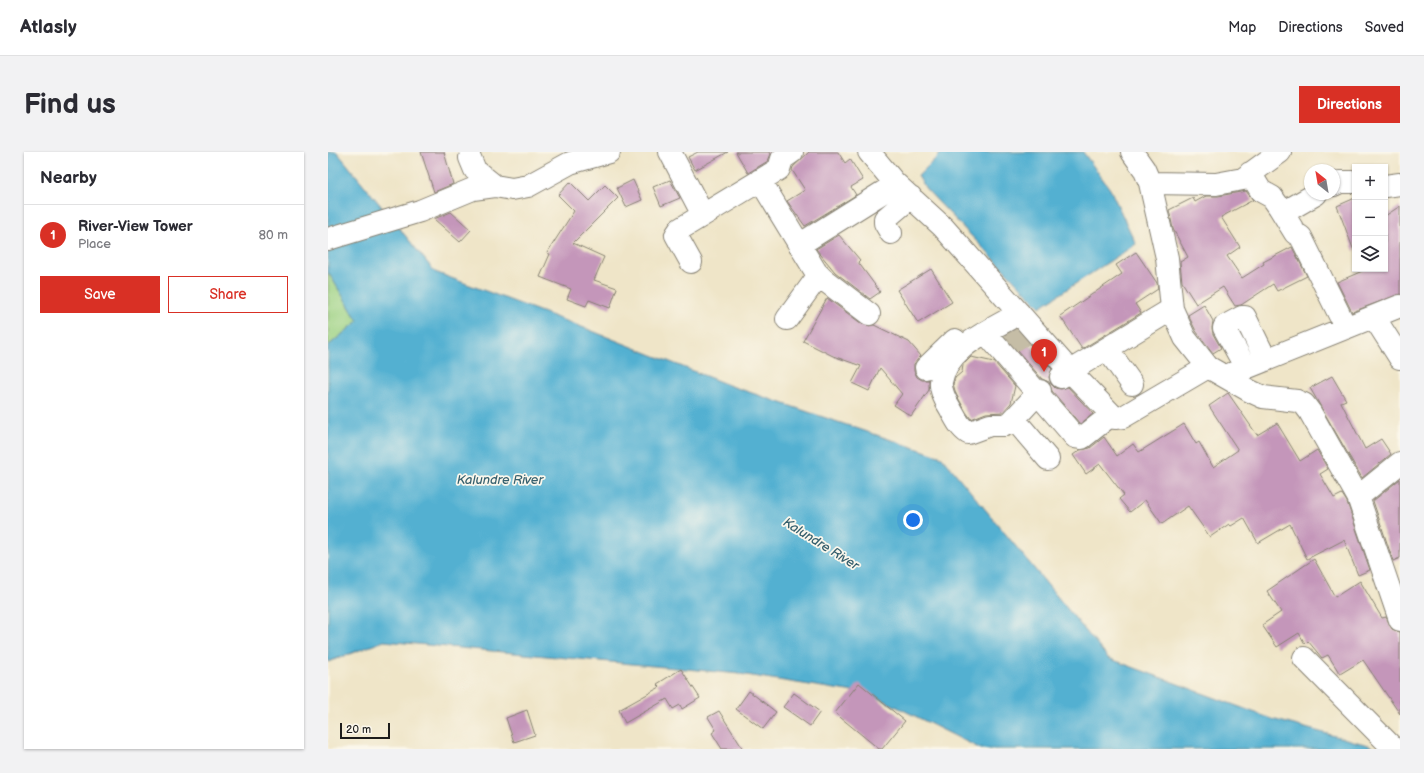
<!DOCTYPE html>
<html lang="en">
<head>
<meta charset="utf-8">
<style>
  :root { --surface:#fff; --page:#f2f2f3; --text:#2b2b33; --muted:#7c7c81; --line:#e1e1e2; --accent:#d93025 }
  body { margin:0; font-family:"Balsamiq Sans",sans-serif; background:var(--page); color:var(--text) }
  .controls { position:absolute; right:12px; top:12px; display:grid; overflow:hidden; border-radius:0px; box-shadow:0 1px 3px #0004 }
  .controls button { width:36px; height:36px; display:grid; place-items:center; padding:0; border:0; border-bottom:1px solid var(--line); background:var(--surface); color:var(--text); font:20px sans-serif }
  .compass { position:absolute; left:976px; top:12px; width:36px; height:36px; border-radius:50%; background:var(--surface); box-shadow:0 1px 3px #0004; rotate:329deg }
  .scale { position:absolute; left:12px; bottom:10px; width:50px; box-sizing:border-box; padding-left:4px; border:2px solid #1c1c1c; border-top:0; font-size:11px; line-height:14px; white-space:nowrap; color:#1c1c1c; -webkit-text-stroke:3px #fbf7ec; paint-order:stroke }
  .you { position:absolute; left:585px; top:368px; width:14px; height:14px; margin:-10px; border:3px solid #fff; border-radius:50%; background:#1a73e8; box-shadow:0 0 0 6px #1a73e833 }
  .badge { display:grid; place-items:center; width:26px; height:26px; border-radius:50%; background:var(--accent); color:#fff; font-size:13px; font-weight:700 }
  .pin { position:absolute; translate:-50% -33px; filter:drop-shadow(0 1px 2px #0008) }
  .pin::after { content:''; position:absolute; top:21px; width:14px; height:12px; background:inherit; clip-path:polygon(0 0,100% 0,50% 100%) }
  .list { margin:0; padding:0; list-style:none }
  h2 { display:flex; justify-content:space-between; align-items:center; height:52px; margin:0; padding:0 16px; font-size:17px }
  h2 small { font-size:13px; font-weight:400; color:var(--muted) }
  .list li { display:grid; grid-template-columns:26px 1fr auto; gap:12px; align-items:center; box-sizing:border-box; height:60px; padding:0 16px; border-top:1px solid var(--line) }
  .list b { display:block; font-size:15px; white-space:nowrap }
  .list p { margin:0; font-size:13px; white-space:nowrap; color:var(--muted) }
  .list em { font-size:13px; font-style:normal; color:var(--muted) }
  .actions { display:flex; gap:8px; padding:12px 16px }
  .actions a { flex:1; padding:9px 0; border:1px solid var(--accent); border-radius:0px; text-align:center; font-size:14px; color:var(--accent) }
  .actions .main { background:var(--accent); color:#fff }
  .icon { flex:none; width:22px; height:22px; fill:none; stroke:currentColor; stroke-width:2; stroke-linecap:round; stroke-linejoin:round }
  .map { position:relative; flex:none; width:1072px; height:597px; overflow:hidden; border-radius:0px }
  header { display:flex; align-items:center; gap:24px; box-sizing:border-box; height:56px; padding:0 20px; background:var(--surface); border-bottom:1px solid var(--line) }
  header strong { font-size:19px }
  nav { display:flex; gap:22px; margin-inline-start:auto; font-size:14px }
  .intro { display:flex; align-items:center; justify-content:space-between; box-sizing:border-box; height:96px; padding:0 24px }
  h1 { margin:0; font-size:28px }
  .button { padding:10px 18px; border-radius:0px; background:var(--accent); color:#fff; font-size:14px; font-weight:700 }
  main { display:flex; gap:24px; padding:0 24px }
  aside { flex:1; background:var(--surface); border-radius:0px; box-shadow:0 1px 3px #0004 }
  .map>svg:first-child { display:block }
  .green { fill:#9dd283; stroke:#5c7750 }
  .water { fill:#53b0d1; stroke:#386676 }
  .building { fill:#c496ba }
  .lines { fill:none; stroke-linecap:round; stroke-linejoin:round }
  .minor-tunnel { stroke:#c5bda6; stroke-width:22; stroke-dasharray:22 11; stroke-linecap:butt }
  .minor-casing { stroke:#868072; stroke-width:24 }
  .minor { stroke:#fff; stroke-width:22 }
  .labels { text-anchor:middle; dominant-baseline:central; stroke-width:3.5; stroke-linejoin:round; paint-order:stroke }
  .water-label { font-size:13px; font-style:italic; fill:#355f6d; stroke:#fbf7ec }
</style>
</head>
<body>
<header>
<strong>Atlasly</strong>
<nav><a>Map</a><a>Directions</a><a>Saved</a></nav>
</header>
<div class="intro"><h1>Find us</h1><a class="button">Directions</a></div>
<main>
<aside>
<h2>Nearby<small></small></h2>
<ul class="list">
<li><span class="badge">1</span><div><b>River-View Tower</b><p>Place</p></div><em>80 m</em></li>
</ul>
<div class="actions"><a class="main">Save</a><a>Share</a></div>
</aside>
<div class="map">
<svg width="1072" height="597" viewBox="0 0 1072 597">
  <rect width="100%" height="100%" fill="#fbf7ec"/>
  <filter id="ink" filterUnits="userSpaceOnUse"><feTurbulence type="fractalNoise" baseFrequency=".025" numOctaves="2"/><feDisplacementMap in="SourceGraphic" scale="8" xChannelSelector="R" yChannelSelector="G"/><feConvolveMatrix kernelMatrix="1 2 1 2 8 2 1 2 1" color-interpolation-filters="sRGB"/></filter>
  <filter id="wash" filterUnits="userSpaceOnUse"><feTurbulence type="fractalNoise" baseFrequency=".012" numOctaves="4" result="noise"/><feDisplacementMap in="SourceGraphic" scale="16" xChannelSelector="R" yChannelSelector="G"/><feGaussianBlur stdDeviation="0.9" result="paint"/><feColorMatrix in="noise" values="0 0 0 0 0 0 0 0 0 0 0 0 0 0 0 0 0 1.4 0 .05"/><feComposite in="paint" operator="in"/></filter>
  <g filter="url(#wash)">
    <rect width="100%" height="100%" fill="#efe5c8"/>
    <path class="green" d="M 0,120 L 30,169 L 0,194 Z"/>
    <path class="water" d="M 0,0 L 9,0 L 107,120 L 259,177 L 403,234 L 614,305 L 780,506 L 944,567 L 1044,594 L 1047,597 L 653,597 L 545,543 L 412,522 L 56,489 L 0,510 L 0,194 L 30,169 L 0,120 Z
      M 614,0 L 755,0 L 782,37 L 808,92 L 712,155 L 598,37 L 590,24 Z"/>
    <g id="blocks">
      <path class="building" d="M 93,0 L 116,0 L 125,32 L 106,40 Z
        M 370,0 L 400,0 L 367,18 L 360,5 Z
        M 408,0 L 442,0 L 443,2 L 440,9 L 420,21 Z
        M 481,0 L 510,0 L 517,11 L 522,7 L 535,28 L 523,35 L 528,43 L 477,74 L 459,49 L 477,38 L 464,18 L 465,15 Z
        M 305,28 L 314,48 L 298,55 L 289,36 Z
        M 342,28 L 352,46 L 333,54 L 325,35 Z
        M 242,30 L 261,49 L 277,33 L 290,46 L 245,91 L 276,105 L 266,128 L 289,136 L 282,156 L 261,148 L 258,154 L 239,147 L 243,137 L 212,125 L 222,102 L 219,101 L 246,59 L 230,43 Z
        M 918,39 L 925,48 L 893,65 L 912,95 L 899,104 L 914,126 L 936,112 L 935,110 L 964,95 L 979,124 L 949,139 L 945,132 L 913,153 L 907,154 L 895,135 L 868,152 L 854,130 L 852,110 L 860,105 L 845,77 L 841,58 L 865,46 L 867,50 L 878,44 L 890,44 Z
        M 1027,46 L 1027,99 L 1026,99 L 1009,54 Z
        M 1072,54 L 1072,142 L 1024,160 L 1009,130 L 1039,117 L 1057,117 L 1057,64 Z
        M 123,60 L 143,78 L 132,90 L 106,67 Z
        M 511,83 L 532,108 L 530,110 L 552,140 L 542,147 L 507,120 L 488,97 Z
        M 808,100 L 829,131 L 830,137 L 807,152 L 813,161 L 754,197 L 732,164 L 794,122 L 788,113 Z
        M 603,117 L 624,150 L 590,171 L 569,138 Z
        M 499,146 L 534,172 L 540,174 L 546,173 L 581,190 L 593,204 L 586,212 L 586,219 L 589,225 L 594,228 L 601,228 L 601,238 L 583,264 L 566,253 L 574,242 L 552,216 L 541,239 L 524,231 L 533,214 L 505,204 L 475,189 Z
        M 876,153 L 885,169 L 884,176 L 885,182 L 893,196 L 885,201 L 868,179 L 860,163 Z
        M 688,177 L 724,217 L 721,225 L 723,232 L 727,236 L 733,237 L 740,235 L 765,262 L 752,272 L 724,239 L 721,230 L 714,227 L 677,184 Z
        M 643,205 L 666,210 L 687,234 L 683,251 L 675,260 L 658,261 L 643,267 L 638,260 L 628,242 L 625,232 L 627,226 L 634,220 L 635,213 Z
        M 1004,224 L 1018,248 L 1013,250 L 1037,297 L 1053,287 L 1063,302 L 1034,326 L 982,236 Z
        M 900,241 L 929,283 L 949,271 L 972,309 L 989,298 L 1000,317 L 992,322 L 1006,346 L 1014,342 L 1019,350 L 1042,418 L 1030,423 L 1016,388 L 979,407 L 962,372 L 930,391 L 916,366 L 903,374 L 901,372 L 882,385 L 860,354 L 834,372 L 817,348 L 802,360 L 791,347 L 796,343 L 772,312 L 758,322 L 745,303 L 752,298 L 762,296 L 776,285 L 789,304 L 805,292 L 811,300 L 856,272 L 868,292 L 871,290 L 885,315 L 910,298 L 881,254 Z
        M 1072,327 L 1072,406 L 1065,409 L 1045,349 Z
        M 986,407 L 1007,445 L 1032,429 L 1054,466 L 1058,465 L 1064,477 L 1072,480 L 1072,562 L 1035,508 L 1012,522 L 1000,503 L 994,506 L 980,489 L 977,492 L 971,481 L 949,495 L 934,473 L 953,460 L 939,439 Z
        M 353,517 L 372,546 L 354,557 L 352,553 L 345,557 L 339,547 L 297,571 L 291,558 L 332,535 L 329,532 Z
        M 531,531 L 577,569 L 554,597 L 551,597 L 507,561 Z
        M 421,539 L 448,560 L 435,577 L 408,557 Z
        M 466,541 L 492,560 L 482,574 L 455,555 Z
        M 199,558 L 207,583 L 186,590 L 178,566 Z
        M 391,559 L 415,597 L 394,597 L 384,581 L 388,578 L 380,565 Z"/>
    </g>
  </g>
  <g filter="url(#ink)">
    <use href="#blocks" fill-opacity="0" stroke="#868072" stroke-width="1"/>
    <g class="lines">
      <path class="minor-tunnel" d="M 681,192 L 697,182"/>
      <g class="minor-casing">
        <path id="minor" d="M 342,0 L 375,63
          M 541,0 L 566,30 L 615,75 L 742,219 L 844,157
          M 804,0 L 816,17 L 822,31 L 839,106 L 844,157 L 857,186 L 880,215 L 922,239 L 935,245 L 969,249 L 976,252 L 982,260 L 1030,345 L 1072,468
          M 142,6 L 147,18 L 167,34
          M 922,21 L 933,39 L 944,45 L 951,55 L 967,81 L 973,85 L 1018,176
          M 432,28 L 488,120 L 495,127 L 541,162
          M 822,31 L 888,32 L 915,27 L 952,0
          M 1006,33 L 1012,30 L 1027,30
          M 1057,34 L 1072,32
          M 955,61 L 988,42
          M 563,81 L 557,71 L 557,67 L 583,45
          M 0,87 L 92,59 L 145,37 L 167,34 L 184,37 L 200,34 L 242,11 L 281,0
          M 471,93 L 568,32
          M 363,110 L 348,83 L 352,77 L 451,17 L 454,7 L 464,0
          M 691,161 C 663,179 619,194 613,230 C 612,238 618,250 622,256 C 627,265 631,275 640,281 L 662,273 L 677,273 L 683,270 L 712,239
          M 1046,165 L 1072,206
          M 459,167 L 491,123
          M 658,181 L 747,285 L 754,286 L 783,263
          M 779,197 L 804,232
          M 598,216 L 627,188
          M 918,216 L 896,176 L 897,174 L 914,165 L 917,165 L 938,208
          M 898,224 L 1072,154
          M 733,225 L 742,219 L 787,266 L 795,265 L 880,215
          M 686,267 L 720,307
          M 1030,345 L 1072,311
          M 976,506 L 1066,597"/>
      </g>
      <use href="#minor" class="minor"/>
    </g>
  </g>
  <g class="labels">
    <g class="water-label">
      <text x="172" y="328">Kalundre River</text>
      <text transform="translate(493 392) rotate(32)">Kalundre River</text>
    </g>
  </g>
</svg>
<div class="controls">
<button>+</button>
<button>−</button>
<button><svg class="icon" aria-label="layers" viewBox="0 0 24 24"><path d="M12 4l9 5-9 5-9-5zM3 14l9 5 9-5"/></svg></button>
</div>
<svg class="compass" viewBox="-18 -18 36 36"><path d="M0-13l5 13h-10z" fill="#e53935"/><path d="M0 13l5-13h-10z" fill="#7c7c81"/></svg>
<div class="scale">20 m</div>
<div class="you"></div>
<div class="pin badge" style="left:716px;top:220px">1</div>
</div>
</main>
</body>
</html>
